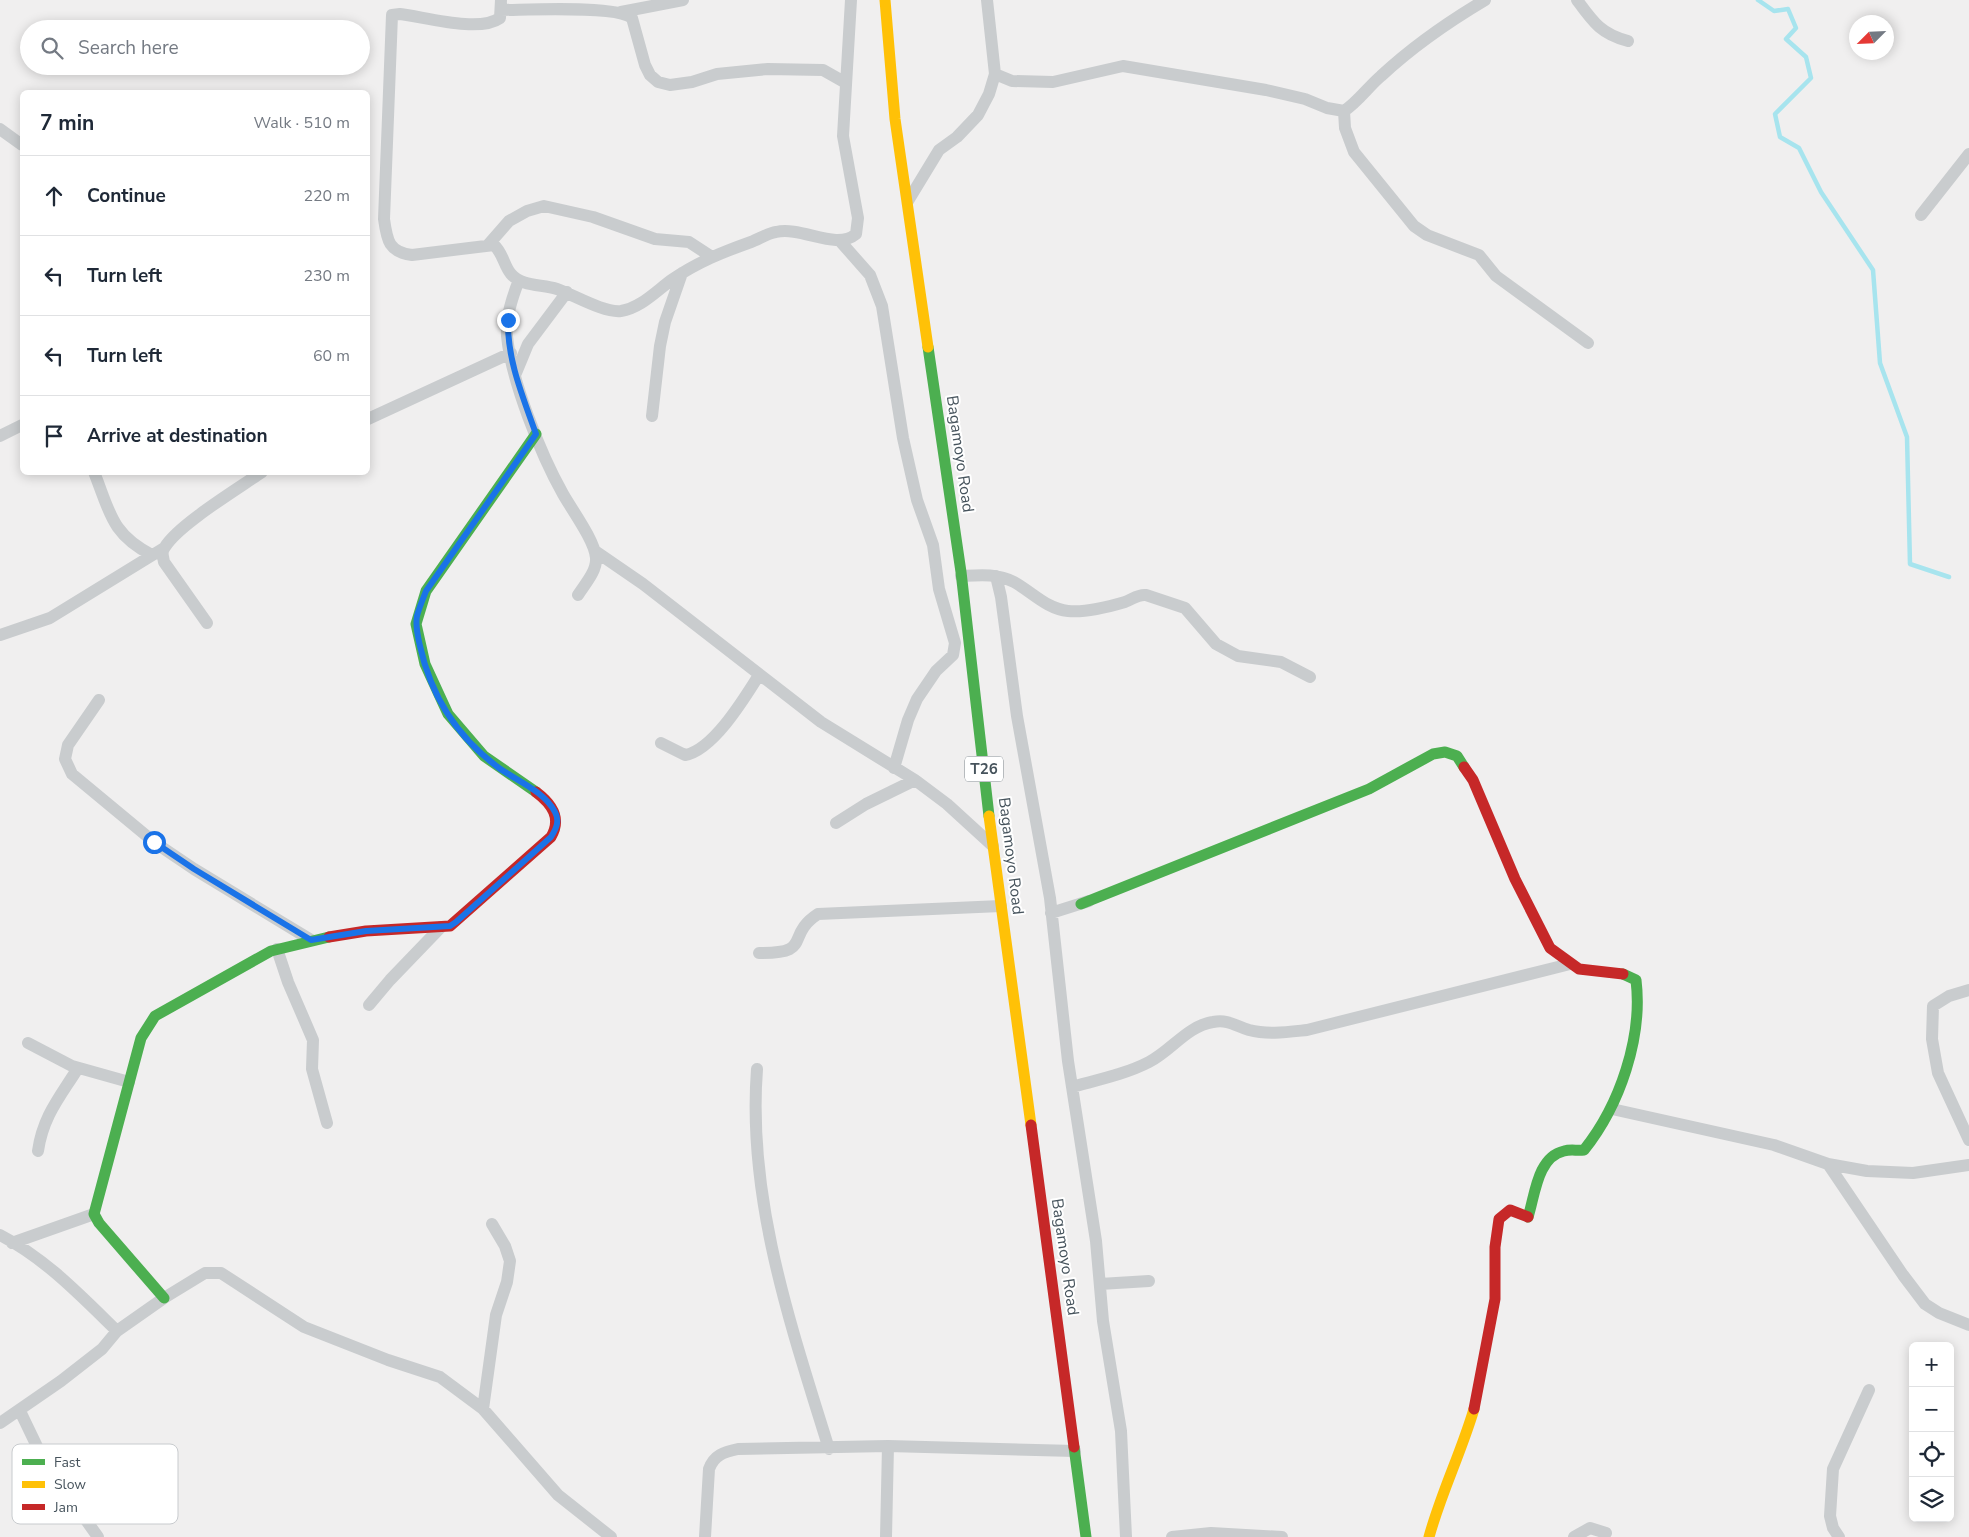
<!DOCTYPE html>
<html lang="en">
<head>
<meta charset="utf-8">
<style>
  :root { --surface:#fff; --page:#f6f6f7; --text:#1f2937; --muted:#747a83; --line:#e0e1e3 }
  body { margin:0; font-family:"Nunito Sans",sans-serif; background:var(--page); color:var(--text) }
  .controls { position:absolute; right:15px; bottom:15px; display:grid; overflow:hidden; border-radius:8px; box-shadow:0 2px 12px #0003 }
  .controls button { width:45px; height:45px; display:grid; place-items:center; padding:0; border:0; border-bottom:1px solid var(--line); background:var(--surface); color:var(--text); font:25px sans-serif }
  .compass { position:absolute; left:1849px; top:15px; width:45px; height:45px; border-radius:50%; background:var(--surface); box-shadow:0 2px 12px #0003; rotate:246deg }
  .stop { position:absolute; width:15px; height:15px; margin:-11px; border:4px solid #1a73e8; border-radius:50%; background:#fff }
  .stop.end { background:#1a73e8; border-color:#fff; box-shadow:0 1px 5px #0008 }
  .list { margin:0; padding:0; list-style:none }
  h2 { display:flex; justify-content:space-between; align-items:center; height:65px; margin:0; padding:0 20px; font-size:21px }
  h2 small { font-size:16px; font-weight:400; color:var(--muted) }
  .list li { display:grid; grid-template-columns:32px 1fr auto; gap:15px; align-items:center; box-sizing:border-box; height:80px; padding:0 20px; border-top:1px solid var(--line) }
  .list b { display:block; font-size:19px; white-space:nowrap }
  .list em { font-size:16px; font-style:normal; color:var(--muted) }
  .icon { flex:none; width:28px; height:28px; fill:none; stroke:currentColor; stroke-width:2; stroke-linecap:round; stroke-linejoin:round }
  .map { position:relative; flex:none; width:1969px; height:1537px; overflow:hidden }
  .search { position:absolute; background:var(--surface); box-shadow:0 2px 12px #0003; left:20px; top:20px; width:350px; height:55px; display:flex; align-items:center; gap:12px; box-sizing:border-box; padding:0 18px; border-radius:28px; color:var(--muted); font-size:19px }
  .panel { position:absolute; background:var(--surface); box-shadow:0 2px 12px #0003; left:20px; top:90px; width:350px; height:385px; border-radius:8px }
  .map>svg:first-child { display:block }
  .lines { fill:none; stroke-linecap:round; stroke-linejoin:round }
  .stream { stroke:#a7e4ee; stroke-width:4.5 }
  .street { stroke:#c9ccce; stroke-width:12 }
  .fast { stroke:#4caf50; stroke-width:11 }
  .slow { stroke:#ffc107; stroke-width:11 }
  .jam { stroke:#c62828; stroke-width:11 }
  .route { stroke:#1a73e8; stroke-width:6 }
  .labels { text-anchor:middle; dominant-baseline:central; stroke-width:4; stroke-linejoin:round; paint-order:stroke }
  .shield { fill:#fff; stroke:#7e878d; stroke-width:1 }
  .shield-label { font-size:15px; font-weight:bold; fill:#46535c }
  .street-label { font-size:16px; fill:#46535c; stroke:#fff }
  .key { fill:#fff; stroke:#c8cbce; stroke-width:1 }
  .key-label { font-size:14px; fill:#46535c }
</style>
</head>
<body>
<div class="map">
<svg width="1969" height="1537" viewBox="0 0 1969 1537">
  <rect width="100%" height="100%" fill="#f0efef"/>
  <g class="lines">
    <path class="stream" d="M 1758,0 L 1774,11 L 1788,9 L 1796,28 L 1786,39 L 1806,57 L 1811,78 L 1775,114 L 1780,137 L 1799,148 L 1821,192 L 1873,270 L 1880,363 L 1907,437 L 1910,564 L 1949,577"/>
    <path class="street" d="M 501,0 L 500,18 C 479,33 425,17 400,14 L 392,15 L 384,219 C 387,241 389,252 412,255 L 494,245 C 503,253 504,266 511,274 C 522,287 542,284 557,289 C 574,295 604,313 621,311 C 641,308 657,290 673,279 C 698,262 723,252 751,242 C 759,239 768,233 776,232 C 802,226 836,251 856,234 L 858,218 L 843,136 L 851,0
      M 1577,0 C 1593,22 1601,34 1628,41
      M 501,10 C 525,10 617,5 632,18 L 645,65 L 650,75 L 658,82 L 670,85 L 692,82 L 717,74 L 768,69 L 823,70 L 846,83
      M 621,12 L 683,0
      M 995,74 L 1012,81 L 1053,82 L 1123,66 L 1266,90 L 1305,99 L 1327,108 L 1344,111 C 1358,102 1368,87 1381,76 C 1412,47 1448,22 1485,0
      M 1344,111 L 1345,128 L 1354,152 L 1414,226 L 1427,235 L 1479,255 L 1496,276 L 1588,343
      M 0,129 L 22,145
      M 908,201 L 939,150 L 957,137 L 978,115 L 989,94 L 995,74 L 987,0
      M 1921,215 L 1969,154
      M 840,241 L 870,275 L 882,306 L 903,438 L 917,500 L 933,545 L 939,589 L 955,643 L 953,655 L 936,671 L 917,699 L 908,720 L 894,768
      M 488,245 L 509,221 L 527,211 L 544,206 L 593,217 L 655,239 L 689,242 L 712,257
      M 519,280 C 512,298 506,316 507,336 C 511,380 541,455 563,494 C 572,510 595,541 596,558 C 597,571 585,584 578,595
      M 516,373 L 528,344 L 567,292
      M 652,416 L 660,346 L 665,322 L 682,273
      M 368,419 L 511,353
      M 0,436 L 22,425
      M 94,472 C 110,512 111,534 152,555
      M 595,551 L 643,584 L 821,722 L 915,780 L 947,804 L 993,846
      M 961,576 C 979,575 997,573 1014,582 C 1032,592 1047,609 1068,611 C 1085,613 1108,607 1125,602 C 1133,599 1138,594 1146,595 L 1185,608 L 1216,644 L 1238,656 L 1281,662 L 1310,677
      M 996,576 L 1001,597 L 1017,716 L 1050,898 L 1068,1061 L 1096,1241 L 1103,1321 L 1121,1431 L 1126,1537
      M 207,623 L 164,562 C 163,556 161,552 165,547 C 178,525 239,488 262,472
      M 0,635 L 50,618 L 164,548
      M 99,700 L 68,745 L 65,759 L 72,774 L 154,842 L 194,869 L 311,940
      M 661,743 L 685,755 C 713,750 744,699 759,675
      M 836,823 L 866,804 L 915,780
      M 1051,913 L 1089,901
      M 277,949 L 288,982 L 313,1040 L 312,1069 L 327,1123
      M 759,953 C 814,954 784,936 818,914 L 1001,906
      M 1969,990 L 1949,996 L 1933,1006 L 1932,1039 L 1938,1073 L 1969,1140
      M 369,1005 L 390,980 L 441,927
      M 28,1043 L 72,1066 L 129,1082
      M 757,1069 C 747,1199 791,1326 829,1449
      M 1072,1087 C 1097,1080 1126,1074 1149,1062 C 1171,1051 1187,1026 1213,1022 C 1228,1019 1236,1026 1249,1030 C 1268,1035 1288,1032 1307,1030 L 1570,964
      M 1612,1109 L 1774,1145 L 1828,1164 L 1867,1171 L 1913,1173 L 1969,1165
      M 38,1151 C 43,1116 60,1097 78,1068
      M 1828,1164 L 1903,1275 L 1925,1304 L 1939,1313 L 1969,1325
      M 0,1235 C 45,1258 81,1296 117,1331
      M 12,1243 L 94,1214
      M 1100,1284 L 1149,1281
      M 483,1409 L 496,1315 L 507,1282 L 510,1261 L 505,1246 L 492,1224
      M 20,1411 L 44,1461 L 98,1537
      M 0,1423 L 61,1381 L 102,1349 L 117,1331 L 164,1298 L 205,1273 L 221,1273 L 304,1327 L 388,1360 L 440,1377 L 483,1409 L 558,1495 L 611,1537
      M 705,1537 L 709,1469 C 714,1455 724,1452 738,1449 L 888,1446 L 1075,1451
      M 886,1537 L 888,1446
      M 1172,1537 L 1211,1533 L 1282,1537
      M 1574,1537 L 1590,1528 L 1606,1533
      M 1839,1537 L 1833,1528 L 1830,1516 L 1833,1469 L 1869,1390"/>
    <path class="fast" d="M 928,347 L 961,572 L 989,816
      M 536,434 L 426,591 L 416,624 L 425,664 L 448,714 L 484,756 L 536,792
      M 1081,904 L 1369,789 L 1433,754 L 1445,752 L 1457,756 L 1464,767
      M 1528,1217 C 1535,1196 1537,1157 1564,1151 C 1571,1149 1577,1151 1584,1150 C 1620,1105 1643,1037 1636,980 L 1623,974
      M 164,1298 L 99,1223 L 94,1214 L 141,1038 L 155,1016 L 271,951 L 329,937
      M 1074,1447 L 1086,1537"/>
    <path class="slow" d="M 885,0 L 895,119 L 928,347
      M 989,816 L 1031,1125
      M 1429,1537 C 1441,1493 1461,1453 1474,1409"/>
    <path class="jam" d="M 1464,767 L 1473,780 L 1515,879 L 1550,948 L 1579,969 L 1623,974
      M 329,937 L 366,931 L 450,926 L 551,837 C 562,818 552,804 536,792
      M 1031,1125 L 1074,1447
      M 1474,1409 L 1495,1299 L 1495,1247 L 1499,1219 L 1510,1210 L 1528,1217"/>
  </g>
  <g class="lines">
    <path class="route" d="M 154,842 L 194,869 L 311,940 L 366,931 L 450,926 L 456,922 L 551,837 C 556,829 560,821 555,812 C 544,791 517,781 499,768 C 458,738 431,696 420,646 C 418,637 415,626 417,616 C 419,608 423,599 426,591 L 536,434 C 523,397 507,360 508,320"/>
  </g>
  <g class="labels">
    <rect class="shield" x="965" y="756.5" width="38" height="25" rx="4"/>
    <g class="shield-label">
      <text x="984" y="769">T26</text>
    </g>
    <g class="street-label">
      <text transform="translate(960 454) rotate(82)">Bagamoyo Road</text>
      <text transform="translate(1011 856) rotate(83)">Bagamoyo Road</text>
      <text transform="translate(1065 1257) rotate(82)">Bagamoyo Road</text>
    </g>
  </g>
  <rect x="12" y="1444" width="166" height="80" rx="8" class="key"/>
  <rect x="22" y="1459" width="23" height="6" fill="#4caf50"/>
  <rect x="22" y="1481" width="23" height="7" fill="#ffc107"/>
  <rect x="22" y="1504" width="23" height="6" fill="#c62828"/>
  <g class="key-label">
    <text x="54" y="1467">Fast</text>
    <text x="54" y="1489">Slow</text>
    <text x="54" y="1512">Jam</text>
  </g>
</svg>
<div class="controls">
<button>+</button>
<button>−</button>
<button><svg class="icon" aria-label="locate" viewBox="0 0 24 24"><circle cx="12" cy="12" r="6"/><path d="M12 2v4M12 18v4M2 12h4M18 12h4"/></svg></button>
<button><svg class="icon" aria-label="layers" viewBox="0 0 24 24"><path d="M12 4l9 5-9 5-9-5zM3 14l9 5 9-5"/></svg></button>
</div>
<svg class="compass" viewBox="-18 -18 36 36"><path d="M0-13l5 13h-10z" fill="#e53935"/><path d="M0 13l5-13h-10z" fill="#747a83"/></svg>
<div class="stop" style="left:154px;top:842px"></div>
<div class="stop end" style="left:508px;top:320px"></div>
<div class="search"><svg class="icon" aria-label="search" viewBox="0 0 24 24"><circle cx="10" cy="10" r="6"/><path d="M15 15l6 6"/></svg>Search here</div>
<section class="panel">
<h2>7 min<small>Walk · 510 m</small></h2>
<ul class="list">
<li><svg class="icon" aria-label="ahead" viewBox="0 0 24 24"><path d="M12 20V5M6 11l6-6 6 6"/></svg><div><b>Continue</b></div><em>220 m</em></li>
<li><svg class="icon" aria-label="left" viewBox="0 0 24 24"><path d="M17 20v-9H6M10 6l-5 5 5 5"/></svg><div><b>Turn left</b></div><em>230 m</em></li>
<li><svg class="icon" aria-label="left" viewBox="0 0 24 24"><path d="M17 20v-9H6M10 6l-5 5 5 5"/></svg><div><b>Turn left</b></div><em>60 m</em></li>
<li><svg class="icon" aria-label="arrive" viewBox="0 0 24 24"><path d="M6 21V4h12l-3 4 3 4H6"/></svg><div><b>Arrive at destination</b></div></li>
</ul>
</section>
</div>
</body>
</html>
